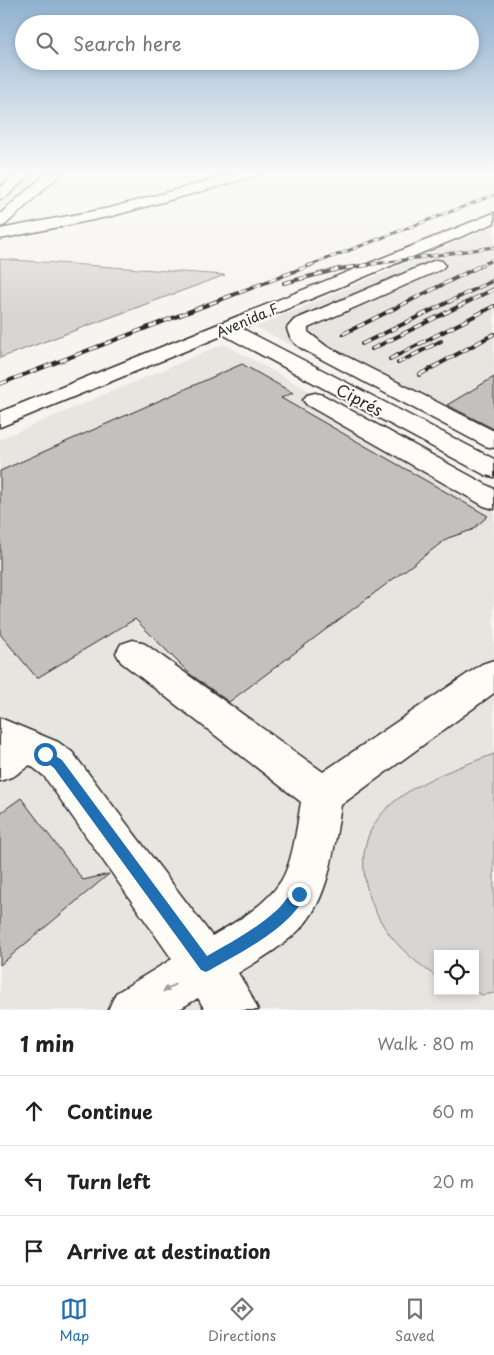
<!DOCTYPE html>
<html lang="en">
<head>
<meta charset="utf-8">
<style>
  :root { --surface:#fff; --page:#f2f2f2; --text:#222; --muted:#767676; --line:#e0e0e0; --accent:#1f6fb2 }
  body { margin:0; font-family:"Playpen Sans",sans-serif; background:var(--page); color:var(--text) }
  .controls { position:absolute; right:15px; bottom:15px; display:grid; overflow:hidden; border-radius:0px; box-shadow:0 2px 8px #0003 }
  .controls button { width:45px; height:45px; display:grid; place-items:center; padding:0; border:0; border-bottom:1px solid var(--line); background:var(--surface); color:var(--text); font:25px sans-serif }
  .stop { position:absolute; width:15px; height:15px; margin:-11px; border:4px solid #1f6fb2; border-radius:50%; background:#fff }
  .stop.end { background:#1f6fb2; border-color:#fff; box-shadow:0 1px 5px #0008 }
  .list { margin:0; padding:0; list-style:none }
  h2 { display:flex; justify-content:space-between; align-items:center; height:65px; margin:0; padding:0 20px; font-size:21px }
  h2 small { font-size:16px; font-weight:400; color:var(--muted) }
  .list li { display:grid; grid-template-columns:32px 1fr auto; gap:15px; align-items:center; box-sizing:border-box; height:70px; padding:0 20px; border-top:1px solid var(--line) }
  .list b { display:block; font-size:19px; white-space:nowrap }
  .list em { font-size:16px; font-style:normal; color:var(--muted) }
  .icon { flex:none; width:28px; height:28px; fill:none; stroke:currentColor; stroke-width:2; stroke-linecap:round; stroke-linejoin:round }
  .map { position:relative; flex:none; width:494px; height:1010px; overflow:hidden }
  .search { position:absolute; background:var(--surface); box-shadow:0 2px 8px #0003; left:15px; right:15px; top:15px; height:55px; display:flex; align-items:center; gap:12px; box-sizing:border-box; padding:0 18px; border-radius:28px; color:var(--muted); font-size:19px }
  .sheet { height:275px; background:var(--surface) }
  nav { display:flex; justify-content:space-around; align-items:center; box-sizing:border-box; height:70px; border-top:1px solid var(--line); background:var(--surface); font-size:14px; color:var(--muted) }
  nav a { display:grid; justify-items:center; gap:2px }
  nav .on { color:var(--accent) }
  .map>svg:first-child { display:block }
  .built { fill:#e6e5e0; fill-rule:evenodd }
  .green { fill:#d7d6d2; stroke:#81807e }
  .building { fill:#c2c1be; stroke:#2b2b2b }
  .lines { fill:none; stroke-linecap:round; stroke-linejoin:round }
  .minor-casing { stroke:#2b2b2b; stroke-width:3 }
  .minor { fill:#fdfcf7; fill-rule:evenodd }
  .rail-far1-casing { stroke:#2b2b2b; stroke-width:3 }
  .rail-casing { stroke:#2b2b2b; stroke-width:4 }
  .rail-far1 { stroke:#fdfcf7; stroke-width:2; stroke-dasharray:6; stroke-linecap:butt }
  .rail { stroke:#fdfcf7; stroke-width:2.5; stroke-dasharray:8; stroke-linecap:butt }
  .oneway { fill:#9e9e9b }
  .route { fill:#1f6fb2 }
  .labels { text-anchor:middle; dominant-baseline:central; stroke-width:4; stroke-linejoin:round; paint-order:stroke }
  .far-street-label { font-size:14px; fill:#2b2b2b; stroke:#fdfcf7 }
  .street-label { font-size:16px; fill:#2b2b2b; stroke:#fdfcf7 }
</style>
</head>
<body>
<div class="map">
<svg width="494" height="1010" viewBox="0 0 494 1010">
  <rect width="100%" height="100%" fill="#f5f4ef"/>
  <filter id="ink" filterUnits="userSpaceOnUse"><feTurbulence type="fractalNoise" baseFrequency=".02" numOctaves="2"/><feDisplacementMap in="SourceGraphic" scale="10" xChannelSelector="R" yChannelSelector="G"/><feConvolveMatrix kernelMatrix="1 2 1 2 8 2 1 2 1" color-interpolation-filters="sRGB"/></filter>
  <g filter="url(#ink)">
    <path class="built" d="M 0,173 L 60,173 L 0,230 Z
      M 494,226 L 494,447 L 256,327 Z
      M 224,344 L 494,493 L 494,1010 L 0,1010 L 0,439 ZM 438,954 L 475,954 L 475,991 L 438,991 Z"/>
    <path class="green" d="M 0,259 L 225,275 L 0,358 Z
      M 494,754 L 494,993 L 483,995 L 472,991 L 475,991 L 475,954 L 438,954 L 438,978 C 404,954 381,933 368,892 C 343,804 430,778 494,754 Z"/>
    <path class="building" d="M 242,364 L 293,393 L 281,398 L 488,516 L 472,530 L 448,538 L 229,702 L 190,674 L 135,619 L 37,678 L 0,634 L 0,471 Z
      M 494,377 L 494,429 L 447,405 Z
      M 21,798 L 83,880 L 109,874 L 0,965 L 0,813 Z"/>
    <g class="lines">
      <g class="minor-casing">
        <path id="minor" d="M 18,173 L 28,173 L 30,175 L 5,198 L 0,199 L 0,188 Z
          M 47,173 L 62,173 L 5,225 L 0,227 L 0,214 Z
          M 237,173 L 258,173 L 256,176 L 112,216 L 0,239 L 0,229 L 110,208 Z
          M 494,213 L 494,223 L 241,328 L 494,459 L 494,477 L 485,475 L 224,335 L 0,427 L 0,412 Z
          M 436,260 L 442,261 L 445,265 L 442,269 L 308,328 L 308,332 L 326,346 L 494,431 L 494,448 L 485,446 L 308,352 C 298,347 289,340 287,328 L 294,320 Z
          M 315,393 L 323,395 L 494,489 L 494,509 L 484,506 L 307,405 L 303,400 L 307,395 Z
          M 133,640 L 145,644 L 323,772 L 482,664 L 494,660 L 494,693 L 341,805 C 334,847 330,900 298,931 C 280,948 259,960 238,973 L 250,993 L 258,1010 L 205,1010 L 198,998 L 178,1010 L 108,1010 L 116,993 L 172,959 L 44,776 L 30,765 L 14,776 L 0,781 L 0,718 L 58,742 L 72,752 L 212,936 C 237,921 265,906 281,881 C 293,862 297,825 301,802 L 121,662 L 116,653 L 121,644 Z"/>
      </g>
      <use href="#minor" class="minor"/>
      <g class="rail-far1-casing">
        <path id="rail-far1" d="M 308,266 L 494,195
          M 360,266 L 494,247
          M 480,266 L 494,259"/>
      </g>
      <g class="rail-casing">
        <path id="rail" d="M 284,283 L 339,269 L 368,265
          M 343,334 L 482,265
          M 362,344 L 494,280
          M 372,349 L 494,289
          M 390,359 L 494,306
          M 398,363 L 441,341
          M 419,375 L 494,334
          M 0,384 L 311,265"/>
      </g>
      <use href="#rail-far1" class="rail-far1"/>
      <use href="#rail" class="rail"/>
    </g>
    <defs><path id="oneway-solid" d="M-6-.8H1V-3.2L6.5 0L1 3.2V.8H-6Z" transform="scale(1.25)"/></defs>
    <use class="oneway" href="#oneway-solid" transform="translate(169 988) rotate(148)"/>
  </g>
  <linearGradient id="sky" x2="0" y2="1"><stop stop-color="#90b1cf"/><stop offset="0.55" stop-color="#fafaf8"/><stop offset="1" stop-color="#fafaf8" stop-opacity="0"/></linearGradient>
  <rect width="494" height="314" fill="url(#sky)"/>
  <path class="route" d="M 45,749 L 62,760 L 207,956 C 232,942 256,929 277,910 C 285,903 289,892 299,887 L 304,889 L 306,894 C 291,928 241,952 210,970 L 206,972 L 201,970 L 54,768 L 41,758 L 41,751 Z"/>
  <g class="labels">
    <g class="far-street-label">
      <text transform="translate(247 320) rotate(-23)">Avenida F</text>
    </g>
    <g class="street-label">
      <text transform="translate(360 399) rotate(28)">Ciprés</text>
    </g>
  </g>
</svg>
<div class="controls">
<button><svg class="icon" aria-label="locate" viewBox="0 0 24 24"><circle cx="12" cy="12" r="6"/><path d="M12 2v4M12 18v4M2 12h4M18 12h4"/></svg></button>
</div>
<div class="stop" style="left:45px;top:754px"></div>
<div class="stop end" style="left:299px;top:894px"></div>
<div class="search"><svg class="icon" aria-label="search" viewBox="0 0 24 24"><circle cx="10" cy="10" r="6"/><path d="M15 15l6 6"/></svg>Search here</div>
</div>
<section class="sheet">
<h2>1 min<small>Walk · 80 m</small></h2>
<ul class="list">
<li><svg class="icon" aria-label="ahead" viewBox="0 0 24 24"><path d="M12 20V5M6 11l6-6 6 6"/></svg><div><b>Continue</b></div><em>60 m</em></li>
<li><svg class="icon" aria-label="left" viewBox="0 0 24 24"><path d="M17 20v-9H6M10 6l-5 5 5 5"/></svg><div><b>Turn left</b></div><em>20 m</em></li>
<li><svg class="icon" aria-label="arrive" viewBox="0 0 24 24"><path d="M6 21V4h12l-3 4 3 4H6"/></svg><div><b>Arrive at destination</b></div></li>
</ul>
</section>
<nav>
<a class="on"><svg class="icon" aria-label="map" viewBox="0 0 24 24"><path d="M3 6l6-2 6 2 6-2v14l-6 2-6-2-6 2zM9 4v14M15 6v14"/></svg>Map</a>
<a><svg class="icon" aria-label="directions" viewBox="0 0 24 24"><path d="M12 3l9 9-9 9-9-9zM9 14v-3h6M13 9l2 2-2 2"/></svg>Directions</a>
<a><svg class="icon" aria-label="saved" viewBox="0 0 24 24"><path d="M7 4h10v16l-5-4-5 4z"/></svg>Saved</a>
</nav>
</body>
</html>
